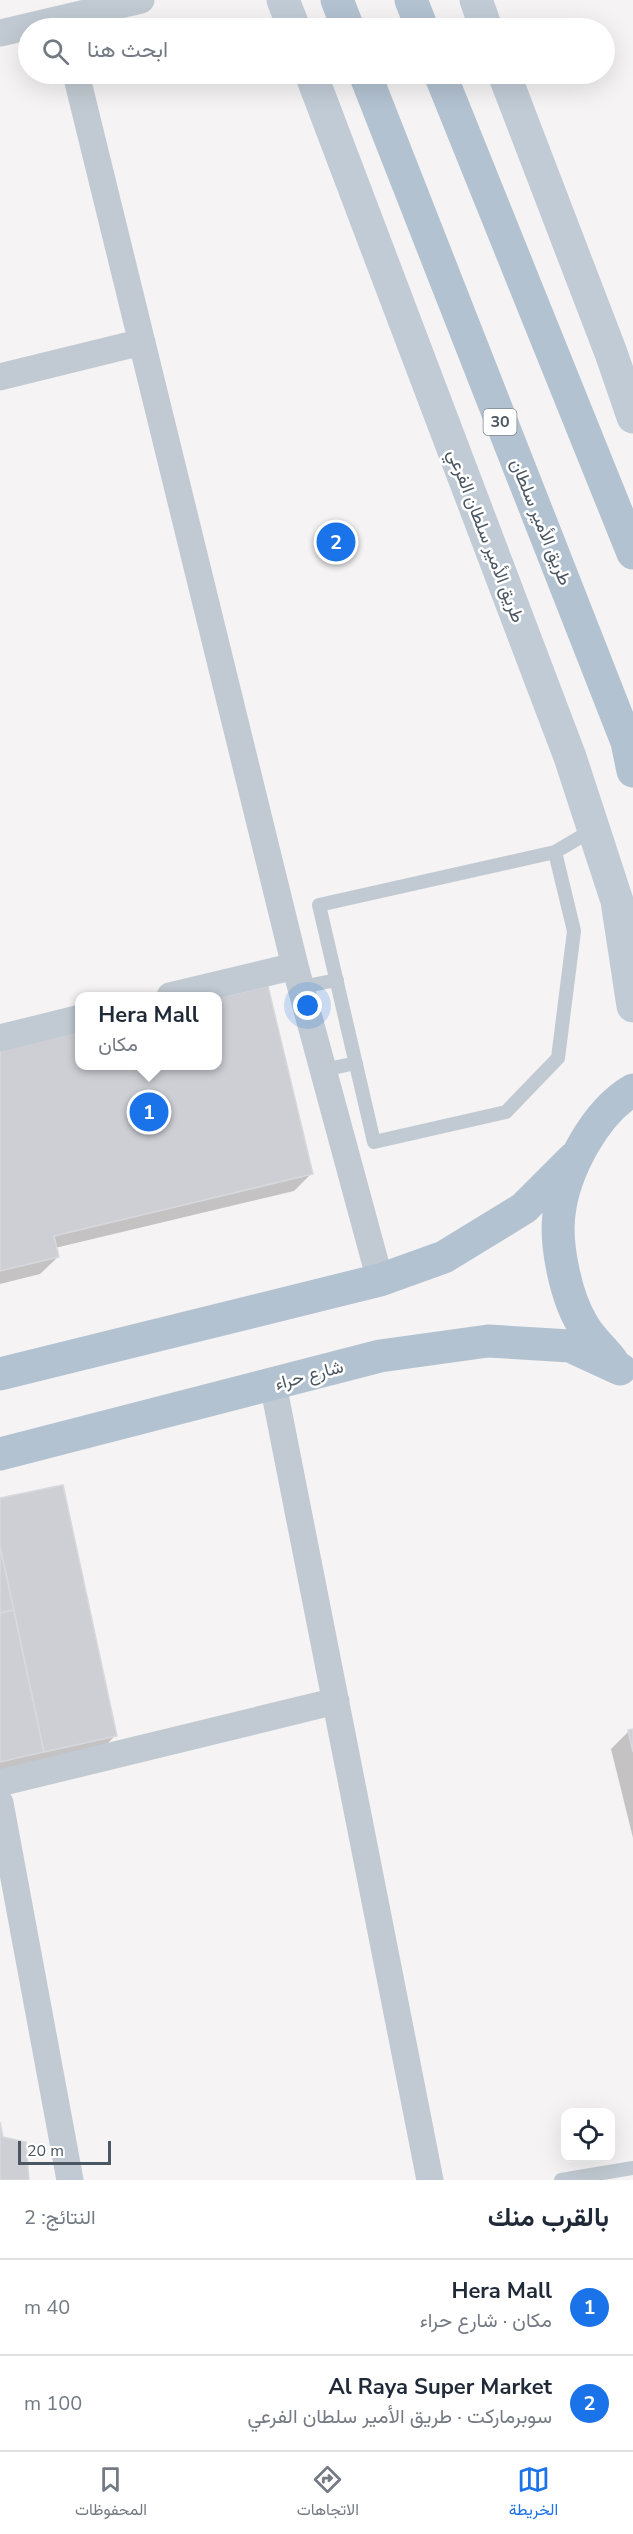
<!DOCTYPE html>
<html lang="ar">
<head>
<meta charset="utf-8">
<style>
  :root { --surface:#fff; --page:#f2f2f3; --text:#1f2937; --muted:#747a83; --line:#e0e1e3; --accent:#1a73e8 }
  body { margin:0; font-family:"Nunito Sans",Vazirmatn,sans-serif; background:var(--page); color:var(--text); direction:rtl }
  .controls { position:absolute; right:18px; bottom:18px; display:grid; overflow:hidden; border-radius:12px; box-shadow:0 6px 24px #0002 }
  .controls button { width:54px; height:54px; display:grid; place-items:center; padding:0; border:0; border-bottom:2px solid var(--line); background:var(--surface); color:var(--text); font:30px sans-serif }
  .scale { position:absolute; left:18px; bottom:15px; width:93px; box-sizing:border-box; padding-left:6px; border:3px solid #4a5661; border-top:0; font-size:16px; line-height:21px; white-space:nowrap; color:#4a5661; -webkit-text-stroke:4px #fff; paint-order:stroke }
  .you { position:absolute; left:308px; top:1006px; width:21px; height:21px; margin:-15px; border:4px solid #fff; border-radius:50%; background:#1a73e8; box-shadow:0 0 0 9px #1a73e833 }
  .badge { display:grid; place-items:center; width:39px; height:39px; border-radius:50%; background:var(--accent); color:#fff; font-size:20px; font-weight:700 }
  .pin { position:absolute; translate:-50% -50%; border:3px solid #fff; box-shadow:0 2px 6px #0006 }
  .popup { position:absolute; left:75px; top:992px; width:147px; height:78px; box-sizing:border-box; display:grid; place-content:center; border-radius:12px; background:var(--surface); filter:drop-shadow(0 2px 4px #0005); font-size:20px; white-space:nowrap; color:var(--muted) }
  .popup b { font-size:22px; color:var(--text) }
  .popup::after { content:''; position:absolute; left:50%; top:100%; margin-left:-12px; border:12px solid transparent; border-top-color:var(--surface) }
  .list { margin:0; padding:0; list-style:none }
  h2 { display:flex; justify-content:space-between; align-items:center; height:78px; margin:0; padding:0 24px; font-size:26px }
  h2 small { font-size:20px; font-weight:400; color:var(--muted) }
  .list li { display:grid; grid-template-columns:39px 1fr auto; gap:18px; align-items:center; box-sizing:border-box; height:96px; padding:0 24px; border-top:2px solid var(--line) }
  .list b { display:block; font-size:22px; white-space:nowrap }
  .list p { margin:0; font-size:20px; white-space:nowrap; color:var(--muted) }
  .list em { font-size:20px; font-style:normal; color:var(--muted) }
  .icon { flex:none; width:33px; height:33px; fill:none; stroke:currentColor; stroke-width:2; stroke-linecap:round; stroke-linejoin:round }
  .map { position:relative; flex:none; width:633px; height:2180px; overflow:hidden; direction:ltr }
  .search { position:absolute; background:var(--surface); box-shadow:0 6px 24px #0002; left:18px; right:18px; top:18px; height:66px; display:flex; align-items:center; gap:15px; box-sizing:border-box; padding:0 21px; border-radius:33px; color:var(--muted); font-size:22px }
  .sheet { height:270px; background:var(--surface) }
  nav { display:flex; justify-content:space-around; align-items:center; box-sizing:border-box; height:84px; border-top:2px solid var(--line); background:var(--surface); font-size:16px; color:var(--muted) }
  nav a { display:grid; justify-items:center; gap:3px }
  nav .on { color:var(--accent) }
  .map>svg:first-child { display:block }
  .shadow { fill:#0003 }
  .building { fill:#cdcfd5; stroke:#d7d9de; stroke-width:1.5 }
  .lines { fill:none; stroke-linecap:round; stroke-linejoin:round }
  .service { stroke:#c1cad2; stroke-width:14 }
  .minor { stroke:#c1cad2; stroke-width:27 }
  .secondary { stroke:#c1cbd6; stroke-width:33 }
  .primary { stroke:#b3c2d1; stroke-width:33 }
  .labels { text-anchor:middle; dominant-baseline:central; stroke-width:5; stroke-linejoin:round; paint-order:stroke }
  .shield { fill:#fff; stroke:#808990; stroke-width:1.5 }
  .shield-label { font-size:16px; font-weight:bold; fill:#4a5661 }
  .street-label { font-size:18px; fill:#4a5661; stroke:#fff }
</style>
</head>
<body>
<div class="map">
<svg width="633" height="2180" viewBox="0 0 633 2180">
  <rect width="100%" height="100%" fill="#f5f3f3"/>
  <path class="shadow" d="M 267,988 L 311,1174 L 294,1191 L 55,1248 L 58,1257 L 40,1274 L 0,1284 L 0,1051 L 80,1066 L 218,1066 L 218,1000 Z
    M 0,1500 L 116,1735 L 98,1753 L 0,1774 Z
    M 633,1730 L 633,1838 L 611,1749 L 628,1732 Z"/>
  <path class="building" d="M 268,986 L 313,1174 L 54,1236 L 59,1257 L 0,1271 L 0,1050 L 80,1031 L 80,1066 L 218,1066 L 218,998 Z
    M 63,1485 L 117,1736 L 44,1752 L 0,1546 L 0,1498 Z
    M 0,1546 L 14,1610 L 0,1613 Z
    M 14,1610 L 44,1752 L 0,1762 L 0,1613 Z
    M 633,1729 L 633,1752 L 628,1730 Z
    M 0,2122 L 3,2137 L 26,2142 L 29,2180 L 0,2180 Z"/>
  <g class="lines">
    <path class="service" d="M 555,852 L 574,931 L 558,1058 L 506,1112 L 374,1142 L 319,905 Z
      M 555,852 L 594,829
      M 301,987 L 337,980
      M 323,1070 L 356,1063
      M 561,2180 L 633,2168"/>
    <path class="minor" d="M 0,33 L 141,0
      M 76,74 L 295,966 L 380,1280
      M 0,377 L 142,342
      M 170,996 L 295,966
      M 0,1038 L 80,1018
      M 273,1384 L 430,2180
      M 0,1783 L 336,1701
      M 0,1803 L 70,2180"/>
    <path class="secondary" d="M 283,0 L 294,28
      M 476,0 L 486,28
      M 311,74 L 570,757 L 617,901 L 633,1006
      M 504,74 L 611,353 L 633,417"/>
    <path class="primary" d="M 337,0 L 348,28
      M 411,0 L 422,28
      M 365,74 L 627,742 L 633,771
      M 440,74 L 633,553
      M 612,1361 C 603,1349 590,1338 583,1325 C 566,1298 555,1245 559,1214 C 564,1171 595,1112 633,1090
      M 0,1374 L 380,1280 L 444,1257 L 524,1208 L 574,1158
      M 0,1454 L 380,1356 L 488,1341 L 570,1346 L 620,1369"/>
  </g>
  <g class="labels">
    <rect class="shield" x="483.5" y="409" width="33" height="26" rx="4.5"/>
    <g class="shield-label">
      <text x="500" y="422">30</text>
    </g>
    <g class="street-label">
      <text transform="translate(541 522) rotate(68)">طريق الأمير سلطان</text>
      <text transform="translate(486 536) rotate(69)">طريق الأمير سلطان الفرعي</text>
      <text transform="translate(309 1375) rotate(-15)">شارع حراء</text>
    </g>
  </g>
</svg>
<div class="controls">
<button><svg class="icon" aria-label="locate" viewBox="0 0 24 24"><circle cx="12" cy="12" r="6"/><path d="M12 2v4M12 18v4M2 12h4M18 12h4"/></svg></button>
</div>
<div class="scale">20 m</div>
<div class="you"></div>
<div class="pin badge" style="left:149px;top:1112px">1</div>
<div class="popup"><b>Hera Mall</b>مكان</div>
<div class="pin badge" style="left:336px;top:542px">2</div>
<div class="search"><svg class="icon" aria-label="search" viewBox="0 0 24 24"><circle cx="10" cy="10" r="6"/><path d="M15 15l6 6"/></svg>ابحث هنا</div>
</div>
<section class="sheet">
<h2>بالقرب منك<small>النتائج: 2</small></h2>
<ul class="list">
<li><span class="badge">1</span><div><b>Hera Mall</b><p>مكان · شارع حراء</p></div><em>40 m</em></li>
<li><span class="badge">2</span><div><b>Al Raya Super Market</b><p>سوبرماركت · طريق الأمير سلطان الفرعي</p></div><em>100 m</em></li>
</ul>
</section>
<nav>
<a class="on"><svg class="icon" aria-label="map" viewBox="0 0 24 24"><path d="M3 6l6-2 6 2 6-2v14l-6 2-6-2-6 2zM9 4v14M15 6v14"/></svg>الخريطة</a>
<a><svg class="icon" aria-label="directions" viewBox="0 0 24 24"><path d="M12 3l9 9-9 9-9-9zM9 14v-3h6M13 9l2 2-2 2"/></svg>الاتجاهات</a>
<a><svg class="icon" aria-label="saved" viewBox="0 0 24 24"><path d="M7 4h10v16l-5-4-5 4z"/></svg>المحفوظات</a>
</nav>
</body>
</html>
